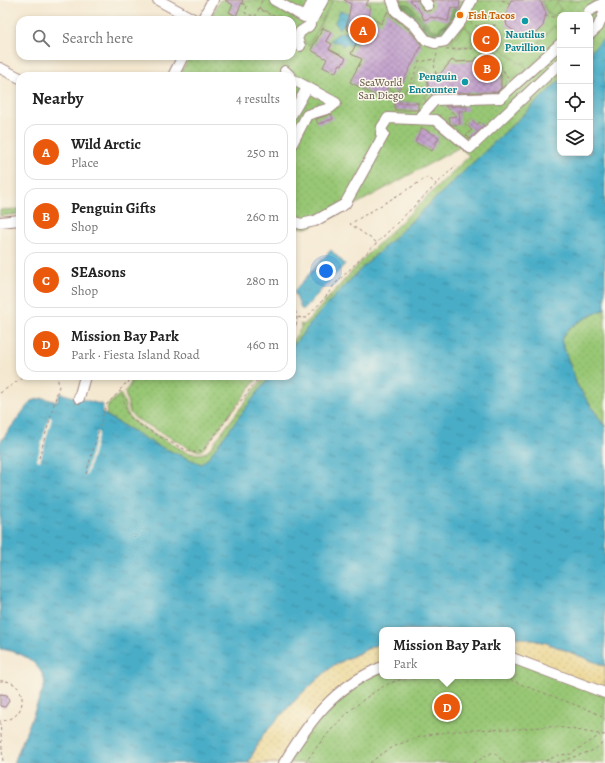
<!DOCTYPE html>
<html lang="en">
<head>
<meta charset="utf-8">
<style>
  :root { --surface:#fff; --page:#f6f6f6; --text:#222; --muted:#767676; --line:#e0e0e0; --accent:#ea580c }
  body { margin:0; font-family:Alegreya,serif; background:var(--page); color:var(--text) }
  .controls { position:absolute; right:12px; top:12px; display:grid; overflow:hidden; border-radius:8px; box-shadow:0 2px 6px #0003 }
  .controls button { width:36px; height:36px; display:grid; place-items:center; padding:0; border:0; border-bottom:1px solid var(--line); background:var(--surface); color:var(--text); font:20px sans-serif }
  .you { position:absolute; left:326px; top:271px; width:14px; height:14px; margin:-10px; border:3px solid #fff; border-radius:50%; background:#1a73e8; box-shadow:0 0 0 6px #1a73e833 }
  .badge { display:grid; place-items:center; width:26px; height:26px; border-radius:50%; background:var(--accent); color:#fff; font-size:13px; font-weight:700 }
  .pin { position:absolute; translate:-50% -50%; border:2px solid #fff; box-shadow:0 1px 4px #0006 }
  .popup { position:absolute; left:379px; top:627px; width:136px; height:52px; box-sizing:border-box; display:grid; place-content:center; border-radius:8px; background:var(--surface); filter:drop-shadow(0 1px 3px #0005); font-size:13px; white-space:nowrap; color:var(--muted) }
  .popup b { font-size:15px; color:var(--text) }
  .popup::after { content:''; position:absolute; left:50%; top:100%; margin-left:-8px; border:8px solid transparent; border-top-color:var(--surface) }
  .list { margin:0; padding:0; list-style:none }
  h2 { display:flex; justify-content:space-between; align-items:center; height:52px; margin:0; padding:0 16px; font-size:17px }
  h2 small { font-size:13px; font-weight:400; color:var(--muted) }
  .list li { display:grid; grid-template-columns:26px 1fr auto; gap:12px; align-items:center; box-sizing:border-box; height:56px; margin:0 8px 8px; padding:0 8px; border:1px solid var(--line); border-radius:12px }
  .list b { display:block; font-size:15px; white-space:nowrap }
  .list p { margin:0; font-size:13px; white-space:nowrap; color:var(--muted) }
  .list em { font-size:13px; font-style:normal; color:var(--muted) }
  .icon { flex:none; width:22px; height:22px; fill:none; stroke:currentColor; stroke-width:2; stroke-linecap:round; stroke-linejoin:round }
  .map { position:relative; flex:none; width:605px; height:763px; overflow:hidden }
  .search { position:absolute; background:var(--surface); box-shadow:0 2px 6px #0003; left:16px; top:16px; width:280px; height:44px; display:flex; align-items:center; gap:10px; box-sizing:border-box; padding:0 14px; border-radius:12px; color:var(--muted); font-size:15px }
  .panel { position:absolute; background:var(--surface); box-shadow:0 2px 6px #0003; left:16px; top:72px; width:280px; height:308px; border-radius:12px }
  .map>svg:first-child { display:block }
  .grass { fill:url(#grass-dots); stroke:#717350 }
  .forest { fill:url(#forest-firs); stroke:#626648 }
  .sand { fill:url(#sand-dots); stroke:#9c7c64 }
  .garden { fill:url(#garden-furrows); stroke:#717350 }
  .pitch { fill:#98c775; stroke:#717350 }
  .water { fill:url(#water-ripples); stroke:#496679 }
  .pier { fill:#f4e8d0 }
  .building { fill:url(#building-cross-hatch) }
  .lines { fill:none; stroke-linecap:round; stroke-linejoin:round }
  .minor-casing { stroke:#9f847e; stroke-width:12 }
  .path { stroke:#9f847e; stroke-width:1; stroke-dasharray:3 3; stroke-linecap:butt }
  .minor { stroke:#fff; stroke-width:10 }
  .food-dot { fill:#e8710a; stroke:#fbf7ec; stroke-width:1.5 }
  .culture-dot { fill:#0f9aa8; stroke:#fbf7ec; stroke-width:1.5 }
  .labels { text-anchor:middle; dominant-baseline:central; stroke-width:3; stroke-linejoin:round; paint-order:stroke }
  .food-label { font-size:11px; font-weight:bold; fill:#c56008; stroke:#fbf7ec; text-anchor:start }
  .culture-label { font-size:11px; font-weight:bold; fill:#0d838f; stroke:#fbf7ec }
  .park-label { font-size:11px; fill:#615141; stroke:#fbf7ec }
</style>
</head>
<body>
<div class="map">
<svg width="605" height="763" viewBox="0 0 605 763">
  <defs>
    <pattern id="grass-dots" width="8" height="8" patternUnits="userSpaceOnUse"><rect width="8" height="8" fill="#98c775"/><path d="M2 2h.1M6 6h.1" fill="none" stroke="#84aa65" stroke-width="1.8" stroke-linecap="round"/></pattern>
    <pattern id="forest-firs" width="22" height="20" patternUnits="userSpaceOnUse"><rect width="22" height="20" fill="#7aac66"/><path d="M5 1l3.5 6h-7zM16 11l3.5 6h-7z" fill="#668b54"/></pattern>
    <pattern id="sand-dots" width="8" height="8" patternUnits="userSpaceOnUse"><rect width="8" height="8" fill="#eeda9e"/><path d="M2 2h.1M6 6h.1" fill="none" stroke="#cebb88" stroke-width="1.8" stroke-linecap="round"/></pattern>
    <pattern id="garden-furrows" width="10" height="10" patternUnits="userSpaceOnUse"><rect width="10" height="10" fill="#98c775"/><path d="M-1 1l2-2M0 10L10 0M9 11l2-2" fill="none" stroke="#84aa65"/></pattern>
    <pattern id="water-ripples" width="26" height="14" patternUnits="userSpaceOnUse"><rect width="26" height="14" fill="#48adc7"/><path d="M2 4q2-2 4 0t4 0M15 11q2-2 4 0t4 0" fill="none" stroke="#3e8ca2"/></pattern>
    <pattern id="building-cross-hatch" width="8" height="8" patternUnits="userSpaceOnUse"><rect width="8" height="8" fill="#c19fcc"/><path d="M0 0l8 8M0 8l8-8" fill="none" stroke="#9f81a6"/></pattern>
  </defs>
  <rect width="100%" height="100%" fill="#fbf7ec"/>
  <filter id="ink" filterUnits="userSpaceOnUse"><feTurbulence type="fractalNoise" baseFrequency=".025" numOctaves="2"/><feDisplacementMap in="SourceGraphic" scale="8" xChannelSelector="R" yChannelSelector="G"/><feConvolveMatrix kernelMatrix="1 2 1 2 8 2 1 2 1" color-interpolation-filters="sRGB"/></filter>
  <filter id="wash" filterUnits="userSpaceOnUse"><feTurbulence type="fractalNoise" baseFrequency=".012" numOctaves="4" result="noise"/><feDisplacementMap in="SourceGraphic" scale="16" xChannelSelector="R" yChannelSelector="G"/><feGaussianBlur stdDeviation="0.9" result="paint"/><feColorMatrix in="noise" values="0 0 0 0 0 0 0 0 0 0 0 0 0 0 0 0 0 1.4 0 .05"/><feComposite in="paint" operator="in"/></filter>
  <g filter="url(#wash)">
    <rect width="100%" height="100%" fill="#f4e8d0"/>
    <path class="grass" d="M 220,0 L 605,0 L 605,37 L 590,52 L 590,15 L 560,15 L 560,80 L 358,272 L 321,311 L 292,347 L 292,342 L 301,328 L 300,324 L 304,325 L 366,256 L 469,156 L 460,147 L 331,218 L 307,228 L 292,227 L 292,76 L 179,76 L 190,56 L 292,56 L 292,20 L 209,20 Z
      M 20,209 L 20,214 L 0,216 L 0,210 Z
      M 605,309 L 605,427 L 577,385 L 561,340 C 569,323 589,317 605,309 Z
      M 133,376 L 259,376 L 204,448 L 200,451 L 191,449 L 135,418 L 130,413 L 125,392 L 130,385 Z
      M 265,376 L 270,376 L 208,459 L 201,464 L 156,445 L 106,415 L 108,405 L 120,394 C 128,404 122,411 134,422 L 188,453 L 199,454 L 207,452 Z
      M 512,636 L 605,666 L 605,763 L 248,763 L 382,642 L 382,676 L 512,676 Z"/>
    <path class="forest" d="M 396,0 L 398,0 L 400,4 C 413,3 410,7 418,15 C 424,20 427,21 430,29 L 440,31 L 440,27 L 449,22 L 453,9 L 459,7 L 465,8 L 446,32 L 438,37 L 429,35 L 407,8 L 403,7 L 402,10 L 398,8 Z"/>
    <path class="sand" d="M 512,636 L 547,643 L 605,666 L 605,690 L 512,655 Z
      M 382,642 L 382,665 L 346,684 L 284,763 L 248,763 L 263,735 L 301,694 L 334,665 Z"/>
    <path class="garden" d="M 326,0 L 333,0 L 309,46 L 300,38 Z
      M 541,0 L 561,0 L 556,3 L 561,9 L 555,16 L 548,14 Z
      M 464,26 C 472,31 474,38 471,46 L 456,47 L 452,43 L 453,37 L 457,36 Z
      M 499,31 L 500,48 L 521,64 L 523,62 L 527,70 L 514,79 L 509,77 L 500,58 L 494,50 L 496,47 L 496,32 Z
      M 491,58 L 494,59 L 503,73 L 507,81 L 506,86 L 501,90 L 501,75 L 493,71 L 493,62 L 487,63 Z
      M 420,66 L 430,71 L 432,74 L 427,75 L 429,93 L 425,95 L 427,103 L 396,103 L 413,84 Z"/>
    <path class="pitch" d="M 554,26 L 560,31 L 560,39 L 548,51 L 539,42 Z"/>
    <path class="water" d="M 340,11 L 349,13 L 347,24 L 344,24 L 339,29 L 335,22 Z
      M 346,32 L 348,34 L 350,32 L 358,40 L 357,43 L 353,43 L 350,46 L 346,43 L 343,46 L 339,42 L 333,42 L 330,40 L 339,33 Z
      M 605,37 L 605,309 C 589,317 569,323 561,340 L 577,385 L 605,427 L 605,666 L 547,643 L 512,636 L 512,630 L 382,630 L 382,642 L 334,665 L 301,694 L 263,735 L 248,763 L 14,763 L 45,684 C 42,662 20,651 0,649 L 0,442 L 31,401 L 43,398 L 57,402 L 60,393 L 103,405 L 102,413 L 156,445 L 201,464 L 208,458 L 270,376 L 292,376 L 292,347 L 321,311 L 358,272 L 560,80 L 560,153 L 590,153 L 590,52 Z
      M 331,250 L 345,264 L 304,309 L 301,309 L 294,291 Z"/>
    <path class="pier" d="M 49,417 L 52,418 L 40,461 L 37,460 Z
      M 97,432 L 99,433 L 87,475 L 85,475 Z"/>
    <g id="blocks">
      <path class="building" d="M 225,0 L 243,0 L 236,16 L 229,12 L 233,5 Z
        M 344,0 L 369,0 L 365,5 L 371,7 L 369,15 L 381,24 L 388,11 L 392,16 L 409,30 L 422,45 L 397,93 L 387,88 L 381,99 L 350,82 L 362,59 L 351,54 L 358,40 L 346,28 L 351,4 Z
        M 409,0 L 418,0 L 423,9 L 429,11 L 434,7 L 432,0 L 460,0 L 459,9 L 451,7 L 448,21 L 432,17 L 424,20 L 420,11 Z
        M 511,0 L 538,0 L 541,2 L 546,13 L 543,26 L 534,35 L 521,36 L 507,26 L 505,17 Z
        M 323,28 L 331,32 L 326,41 L 332,44 L 329,49 L 346,58 L 342,65 L 340,64 L 335,73 L 323,67 L 327,59 L 311,50 Z
        M 476,29 L 492,29 L 491,34 L 495,37 L 496,48 L 492,53 L 472,34 Z
        M 477,57 L 484,63 L 493,62 L 493,71 L 501,75 L 501,88 L 497,92 L 432,94 L 429,93 L 427,74 L 440,74 L 452,60 L 455,62 L 475,61 Z
        M 394,103 L 418,103 L 418,110 L 395,110 Z
        M 445,106 L 467,106 L 467,111 L 459,111 L 460,124 L 452,125 L 450,123 L 449,117 L 457,116 Z
        M 331,114 L 333,119 L 318,124 L 316,119 Z
        M 470,118 L 477,125 L 480,122 L 484,126 L 470,139 L 466,135 L 472,130 L 465,124 Z
        M 422,128 L 439,137 L 432,151 L 415,142 Z
        M 0,694 L 7,695 L 9,701 L 5,707 L 0,706 Z"/>
    </g>
  </g>
  <g filter="url(#ink)">
    <use href="#blocks" fill-opacity="0" stroke="#9f847e" stroke-width="1"/>
    <g class="lines">
      <g class="minor-casing">
        <path id="minor" d="M 158,0 L 195,20
          M 274,0 L 304,17 L 314,0
          M 392,0 L 396,11 L 414,25 L 426,40 L 435,43 L 445,41 L 461,21 L 472,0
          M 424,0 L 428,5
          M 589,11 L 605,2
          M 202,20 L 213,0
          M 590,34 L 598,27 L 605,11
          M 300,46 L 297,39 L 300,32 L 309,26 L 323,0
          M 0,68 L 20,78
          M 285,71 L 290,76
          M 173,76 L 183,56
          M 292,79 L 336,103 L 330,108 L 307,115 L 292,144
          M 292,114 L 307,88
          M 418,119 L 435,100 L 500,98 L 560,44
          M 292,221 L 301,224 L 315,221 L 345,204 L 384,134 L 381,133 L 382,127 L 388,118 L 436,120 L 470,148 L 560,63
          M 0,222 L 20,220
          M 79,398 L 85,376
          M 512,658 L 605,693
          M 284,763 C 310,720 334,687 382,667"/>
      </g>
      <path class="path" d="M 502,0 L 509,4
        M 242,3 L 247,6 L 245,13 L 255,17 L 259,9 L 282,20
        M 259,8 L 269,13
        M 259,9 L 262,0
        M 545,16 L 560,18
        M 470,22 L 476,26 L 497,25
        M 493,26 L 495,33
        M 494,30 L 499,30
        M 446,50 C 482,47 491,46 508,79
        M 486,63 L 489,55
        M 436,74 L 434,64 L 438,51
        M 395,109 L 393,105 L 410,85 L 419,62 L 435,59
        M 376,242 L 350,224 L 428,177 L 436,184
        M 292,306 C 299,313 298,326 292,334
        M 292,317 L 306,318 L 323,300 L 336,283 L 456,165
        M 120,390 L 125,384 L 128,384 L 130,376
        M 0,393 L 25,376
        M 39,458 L 59,386 L 57,376
        M 86,474 L 106,405 L 120,391 C 126,399 123,409 130,417 C 135,424 183,450 192,452 C 197,453 200,451 204,449 L 260,376
        M 499,676 L 594,712 L 605,719
        M 0,681 C 28,678 31,720 0,721
        M 0,722 L 3,763
        M 305,763 C 326,733 353,703 386,685 C 394,681 404,679 412,676
        M 370,763 C 409,728 466,730 515,729 C 527,729 541,726 554,727 C 571,728 588,733 605,735
        M 474,763 L 493,752 L 505,763
        M 540,763 L 559,755 L 571,754 L 600,735
        M 556,763 L 594,750 L 605,741"/>
      <use href="#minor" class="minor"/>
    </g>
  </g>
  <circle class="food-dot" cx="460" cy="15" r="4"/>
  <g class="culture-dot">
    <circle cx="525" cy="21" r="4"/>
    <circle cx="465" cy="82" r="4"/>
  </g>
  <g class="labels">
    <g class="food-label">
      <text x="468" y="15">Fish Tacos</text>
    </g>
    <g class="culture-label">
      <text x="525" y="34">Nautilus<tspan x="525" dy="13">Pavillion</tspan></text>
      <text x="457" y="76" text-anchor="end">Penguin<tspan x="457" dy="13">Encounter</tspan></text>
    </g>
    <g class="park-label">
      <text x="381" y="82">SeaWorld<tspan x="381" dy="13">San Diego</tspan></text>
    </g>
  </g>
</svg>
<div class="controls">
<button>+</button>
<button>−</button>
<button><svg class="icon" aria-label="locate" viewBox="0 0 24 24"><circle cx="12" cy="12" r="6"/><path d="M12 2v4M12 18v4M2 12h4M18 12h4"/></svg></button>
<button><svg class="icon" aria-label="layers" viewBox="0 0 24 24"><path d="M12 4l9 5-9 5-9-5zM3 14l9 5 9-5"/></svg></button>
</div>
<div class="you"></div>
<div class="pin badge" style="left:363px;top:30px">A</div>
<div class="pin badge" style="left:487px;top:68px">B</div>
<div class="pin badge" style="left:486px;top:39px">C</div>
<div class="pin badge" style="left:447px;top:707px">D</div>
<div class="popup"><b>Mission Bay Park</b>Park</div>
<div class="search"><svg class="icon" aria-label="search" viewBox="0 0 24 24"><circle cx="10" cy="10" r="6"/><path d="M15 15l6 6"/></svg>Search here</div>
<section class="panel">
<h2>Nearby<small>4 results</small></h2>
<ul class="list">
<li><span class="badge">A</span><div><b>Wild Arctic</b><p>Place</p></div><em>250 m</em></li>
<li><span class="badge">B</span><div><b>Penguin Gifts</b><p>Shop</p></div><em>260 m</em></li>
<li><span class="badge">C</span><div><b>SEAsons</b><p>Shop</p></div><em>280 m</em></li>
<li><span class="badge">D</span><div><b>Mission Bay Park</b><p>Park · Fiesta Island Road</p></div><em>460 m</em></li>
</ul>
</section>
</div>
</body>
</html>
